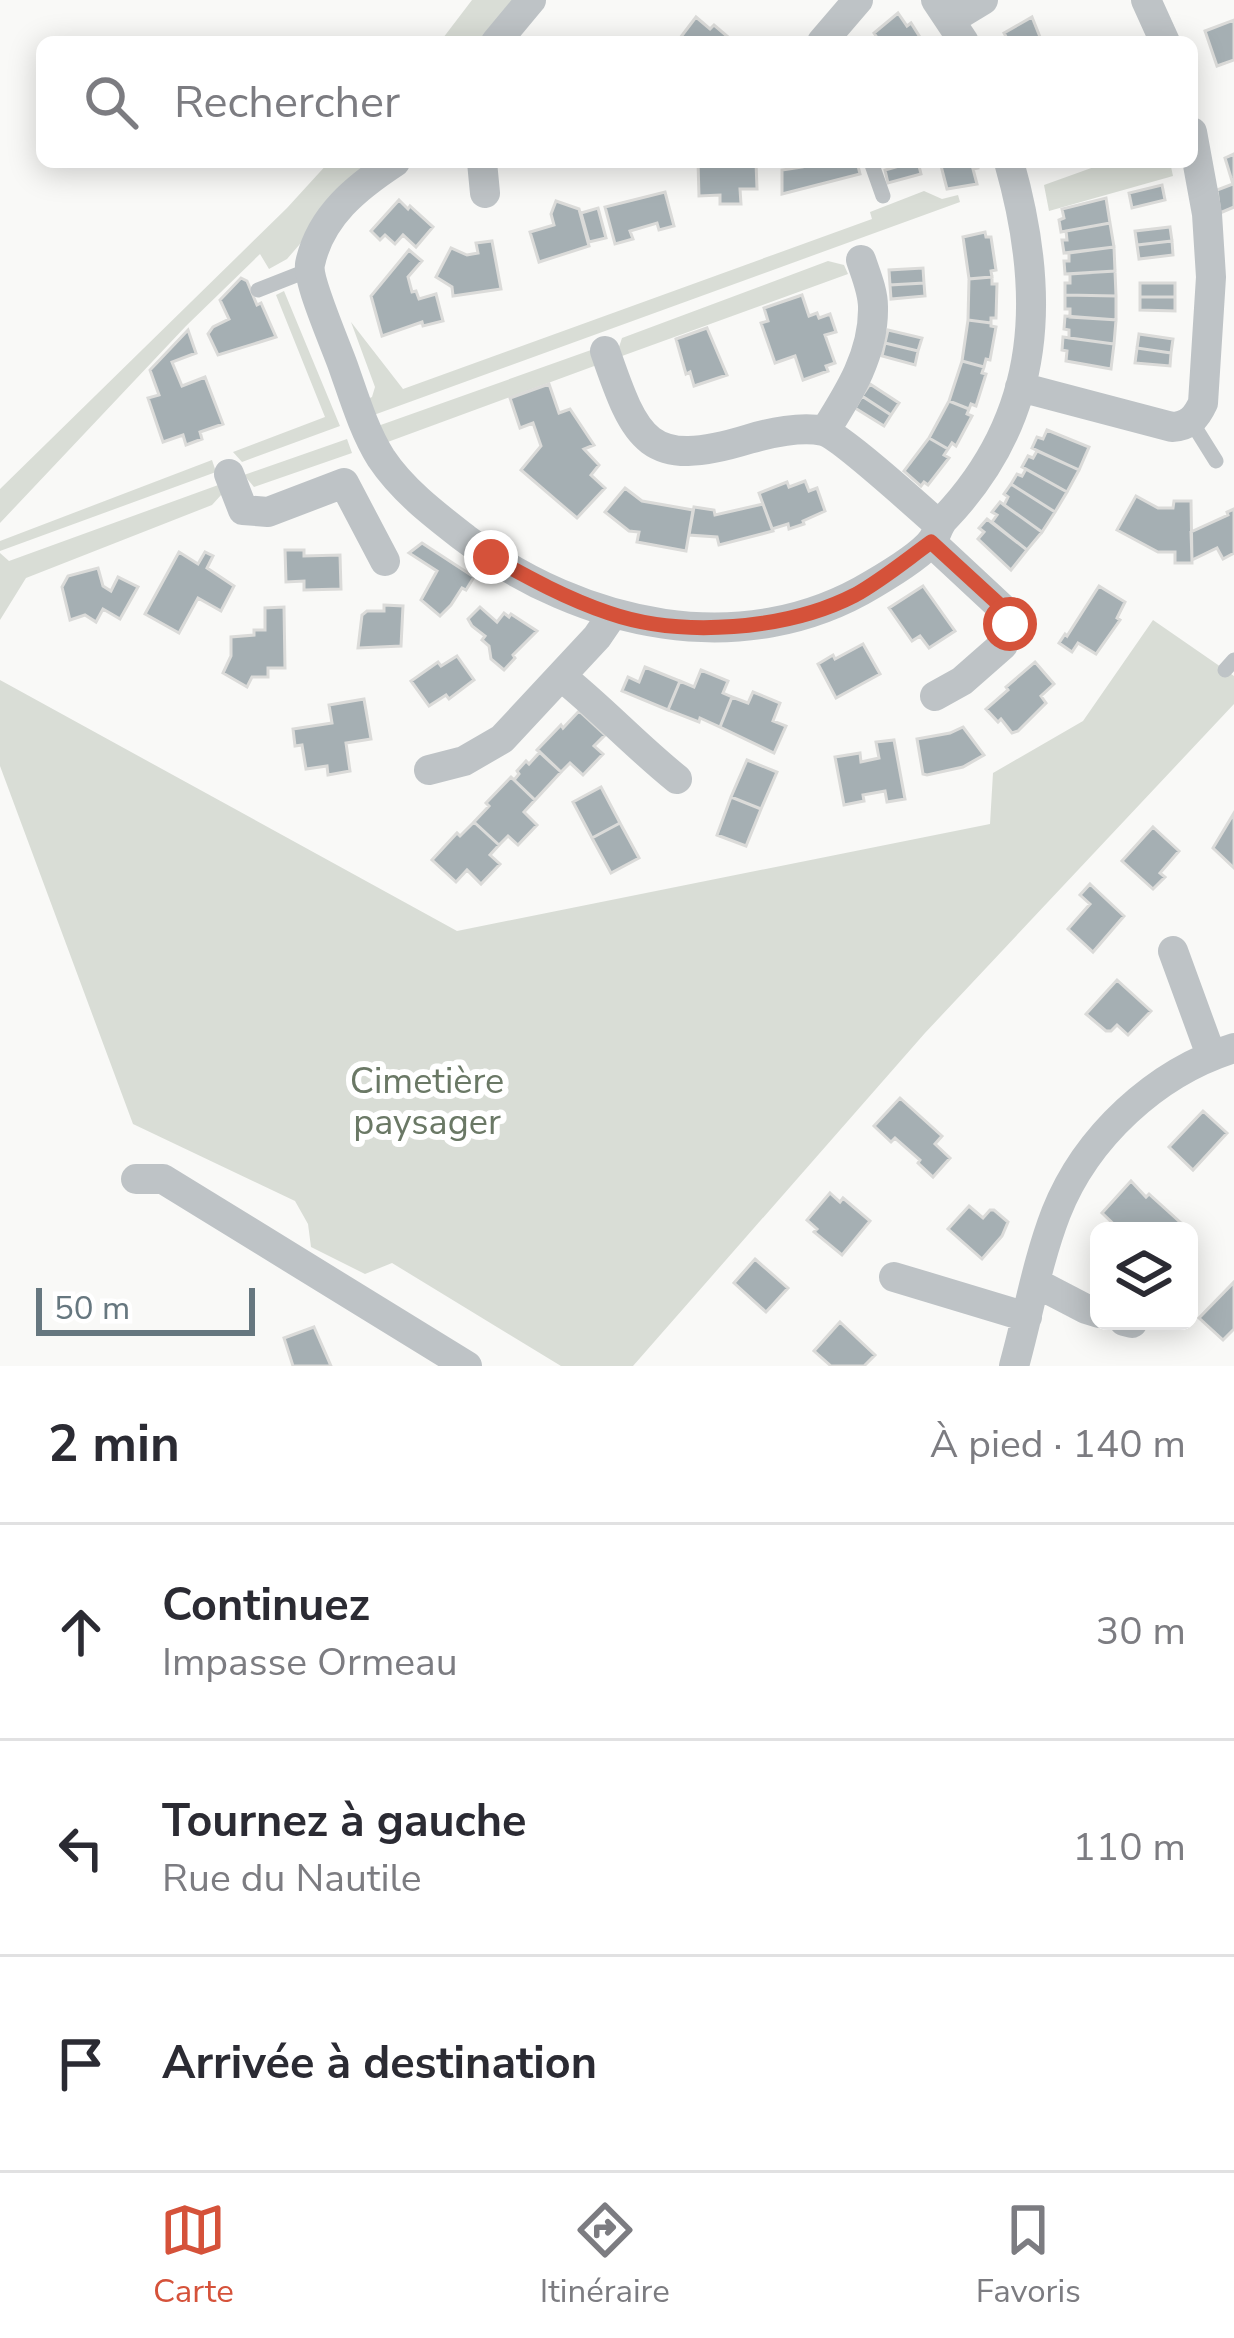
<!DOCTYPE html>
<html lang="fr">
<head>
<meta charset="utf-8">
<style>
  :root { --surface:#fff; --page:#f2f2f3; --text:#2b2b33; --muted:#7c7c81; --line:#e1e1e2; --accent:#d5523a }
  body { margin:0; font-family:"Nunito Sans",sans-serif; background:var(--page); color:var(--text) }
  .controls { position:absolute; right:36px; bottom:36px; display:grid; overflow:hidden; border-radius:18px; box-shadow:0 6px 30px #0003 }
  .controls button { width:108px; height:108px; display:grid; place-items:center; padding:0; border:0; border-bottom:3px solid var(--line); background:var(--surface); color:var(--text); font:60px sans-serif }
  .scale { position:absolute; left:36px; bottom:30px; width:219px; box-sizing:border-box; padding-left:12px; border:6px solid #66777f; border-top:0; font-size:33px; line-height:42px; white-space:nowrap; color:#66777f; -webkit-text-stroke:9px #fff; paint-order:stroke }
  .stop { position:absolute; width:36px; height:36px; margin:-27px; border:9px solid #d5523a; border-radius:50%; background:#fff }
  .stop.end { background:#d5523a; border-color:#fff; box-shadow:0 3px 12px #0008 }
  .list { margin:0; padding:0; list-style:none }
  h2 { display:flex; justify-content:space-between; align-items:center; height:156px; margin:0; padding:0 48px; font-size:51px }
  h2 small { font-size:39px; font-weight:400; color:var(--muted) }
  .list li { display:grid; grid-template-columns:78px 1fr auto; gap:36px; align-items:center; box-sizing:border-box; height:216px; padding:0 48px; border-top:3px solid var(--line) }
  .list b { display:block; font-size:45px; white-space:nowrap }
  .list p { margin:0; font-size:39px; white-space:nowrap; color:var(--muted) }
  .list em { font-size:39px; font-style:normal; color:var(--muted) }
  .icon { flex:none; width:66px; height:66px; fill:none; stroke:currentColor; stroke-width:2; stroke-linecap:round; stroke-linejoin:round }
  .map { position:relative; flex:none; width:1234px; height:1366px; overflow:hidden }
  .search { position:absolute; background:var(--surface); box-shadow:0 6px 30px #0003; left:36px; right:36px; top:36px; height:132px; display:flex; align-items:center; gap:30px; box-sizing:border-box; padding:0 42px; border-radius:18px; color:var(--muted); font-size:45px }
  .sheet { height:804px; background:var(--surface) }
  nav { display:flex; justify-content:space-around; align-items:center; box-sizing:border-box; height:168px; border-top:3px solid var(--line); background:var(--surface); font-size:33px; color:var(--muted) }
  nav a { display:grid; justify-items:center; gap:6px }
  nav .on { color:var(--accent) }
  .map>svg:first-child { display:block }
  .green { fill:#d9ddd6 }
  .building { fill:#a5afb3; stroke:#dbdbd9; stroke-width:3 }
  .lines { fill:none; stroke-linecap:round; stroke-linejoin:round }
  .service { stroke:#bec3c6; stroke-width:15 }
  .minor { stroke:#bec3c6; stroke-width:30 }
  .route { stroke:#d5523a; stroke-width:15 }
  .labels { text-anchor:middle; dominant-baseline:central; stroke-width:12; stroke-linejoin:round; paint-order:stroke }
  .park-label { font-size:36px; fill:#6a7865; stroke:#fff }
</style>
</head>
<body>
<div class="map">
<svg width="1234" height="1366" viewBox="0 0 1234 1366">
  <rect width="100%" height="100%" fill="#f9f9f7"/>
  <path class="green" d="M 472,0 L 514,0 L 484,42 L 440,42 Z
    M 329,162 L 371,162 L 287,259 L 269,269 L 260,254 L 186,326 L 0,523 L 0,489 L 287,208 Z
    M 1108,162 L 1170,162 L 1173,176 L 1049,211 L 1044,185 Z
    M 924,191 L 942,199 L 958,195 L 960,202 L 371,416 L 365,400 L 372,397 L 375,387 L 351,322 L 403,389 L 872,219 L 870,212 Z
    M 828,261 L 844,265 L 848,274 L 622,356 L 619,347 L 622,338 Z
    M 284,291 L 340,426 L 242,462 L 233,452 L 325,417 L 276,295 Z
    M 591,350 L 597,365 L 385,443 L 375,427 Z
    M 347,439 L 352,453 L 254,487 L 244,475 Z
    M 212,460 L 216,472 L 0,551 L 0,541 Z
    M 221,484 L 222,494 L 212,505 L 26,578 L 0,620 L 0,553 L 9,561 Z
    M 1153,620 L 1234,676 L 1234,704 L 925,1033 L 633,1366 L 561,1366 L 392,1263 L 365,1274 L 311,1247 L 308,1224 L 295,1201 L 133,1124 L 0,766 L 0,680 L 457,931 L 990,824 L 993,773 L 1083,721 Z"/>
  <path class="building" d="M 898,13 L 907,26 L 911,23 L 923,42 L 880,42 L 874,33 Z
    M 696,17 L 710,29 L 714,25 L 734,42 L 677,42 Z
    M 1032,17 L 1042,42 L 1009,42 L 1004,33 Z
    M 1234,20 L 1234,60 L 1217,66 L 1205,31 Z
    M 1234,154 L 1234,207 L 1220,213 L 1217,190 L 1233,184 L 1225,158 Z
    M 698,162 L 756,162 L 757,189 L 740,189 L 741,204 L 720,204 L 720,195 L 699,196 Z
    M 801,162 L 857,162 L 860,174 L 782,194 L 782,170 L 802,167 Z
    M 913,162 L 918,162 L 921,174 L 888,183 L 885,170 Z
    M 940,162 L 977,162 L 978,168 L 973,169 L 977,184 L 947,189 Z
    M 1162,185 L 1165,200 L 1132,208 L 1129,193 Z
    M 665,192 L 674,226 L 659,230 L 657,223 L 630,231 L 633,239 L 615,244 L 605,207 Z
    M 1106,198 L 1110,223 L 1061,232 L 1059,220 L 1064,218 L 1062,209 Z
    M 399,200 L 408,209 L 410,206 L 433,227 L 416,247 L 403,235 L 395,244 L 385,235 L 380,240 L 371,231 Z
    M 556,201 L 579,209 L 589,246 L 539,262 L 530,232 L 554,225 L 551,214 Z
    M 598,208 L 606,238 L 589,242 L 581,213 Z
    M 1110,223 L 1114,247 L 1064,253 L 1062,240 L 1067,240 L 1066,231 Z
    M 1170,227 L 1172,241 L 1137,245 L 1135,231 Z
    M 985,232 L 986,237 L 991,237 L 996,270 L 991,271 L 992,277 L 969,279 L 963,237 Z
    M 492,241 L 501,289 L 453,296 L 452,287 L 436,277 L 451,248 L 467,255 L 478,253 L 476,243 Z
    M 1172,241 L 1173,255 L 1139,259 L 1137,245 Z
    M 1114,247 L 1115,271 L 1065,274 L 1064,261 L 1069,261 L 1069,253 Z
    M 409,250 L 422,261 L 408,277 L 412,292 L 416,291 L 419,299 L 436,294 L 443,321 L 423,326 L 422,322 L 382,336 L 371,296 Z
    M 923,268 L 924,283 L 890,285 L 889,270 Z
    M 1115,271 L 1116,296 L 1065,295 L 1065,283 L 1070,283 L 1070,274 Z
    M 992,277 L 992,284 L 997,284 L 996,318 L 991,318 L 991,323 L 968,320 L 969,279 Z
    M 241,278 L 247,281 L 257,305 L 261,303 L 276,337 L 218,355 L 208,334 L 213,327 L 229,319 L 220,300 Z
    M 924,283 L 925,296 L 891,299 L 890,285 Z
    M 1140,283 L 1175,283 L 1175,297 L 1140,297 Z
    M 802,295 L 809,316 L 817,313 L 819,318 L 830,314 L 836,332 L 825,335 L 835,363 L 826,366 L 828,371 L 803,380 L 795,356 L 775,363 L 761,323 L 768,321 L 764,308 Z
    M 1065,295 L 1116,296 L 1116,320 L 1070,317 L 1070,309 L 1065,309 Z
    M 1140,297 L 1175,297 L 1175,311 L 1140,310 Z
    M 1065,316 L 1116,320 L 1114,344 L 1069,338 L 1069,330 L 1064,329 Z
    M 968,320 L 991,323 L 991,326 L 996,327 L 990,360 L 986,359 L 984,367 L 962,361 Z
    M 707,328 L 727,375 L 694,386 L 690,372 L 686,374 L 676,339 Z
    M 188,330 L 196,353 L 172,362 L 182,386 L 205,377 L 223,424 L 200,432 L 202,439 L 186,445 L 183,435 L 163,442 L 148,398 L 159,395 L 150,370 Z
    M 888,330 L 922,338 L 918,351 L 885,343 Z
    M 1139,334 L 1173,339 L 1171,353 L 1137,348 Z
    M 1063,337 L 1114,344 L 1111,369 L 1066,361 L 1067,351 L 1062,350 Z
    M 885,343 L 918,351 L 915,365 L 882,356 Z
    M 1137,348 L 1171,353 L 1170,366 L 1135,363 Z
    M 962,361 L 984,367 L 982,373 L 986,374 L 976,406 L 971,404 L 969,409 L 949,401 Z
    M 549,384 L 559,413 L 570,409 L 594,445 L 584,449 L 599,465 L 591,475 L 605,488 L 577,518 L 521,470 L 541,446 L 533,423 L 520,428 L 510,398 Z
    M 870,384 L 899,403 L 891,415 L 862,396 Z
    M 862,396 L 891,415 L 884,426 L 855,408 Z
    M 949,401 L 969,409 L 967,414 L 972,416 L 956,446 L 952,443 L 948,449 L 929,438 Z
    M 1047,430 L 1089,447 L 1079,470 L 1032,448 L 1037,437 L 1043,439 Z
    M 929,438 L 948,449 L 944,455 L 949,458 L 928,485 L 924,482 L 921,486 L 904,471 Z
    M 1037,451 L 1079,470 L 1067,492 L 1022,467 L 1028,456 L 1033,458 Z
    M 1026,469 L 1067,492 L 1055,512 L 1011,484 L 1017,474 L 1022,476 Z
    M 805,481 L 809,491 L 817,488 L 825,511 L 803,521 L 804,524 L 789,529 L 788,524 L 772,529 L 759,493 L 787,482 L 789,487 Z
    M 1011,484 L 1055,512 L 1042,532 L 1004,505 L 1008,497 L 1004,494 Z
    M 625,488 L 642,501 L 693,510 L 686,551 L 637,542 L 639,532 L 629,531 L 605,512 Z
    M 1136,496 L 1158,508 L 1173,508 L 1174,501 L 1191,501 L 1192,563 L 1175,563 L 1175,552 L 1158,552 L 1117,530 Z
    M 1000,502 L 1042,532 L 1027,550 L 992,522 L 997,515 L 992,512 Z
    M 763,504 L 773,531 L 719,545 L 717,537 L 689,535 L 694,507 L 714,510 L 715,515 Z
    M 1234,509 L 1234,553 L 1223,559 L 1217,548 L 1192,560 L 1191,532 L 1228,515 L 1227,512 Z
    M 987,519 L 1027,550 L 1011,570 L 978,539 L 984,532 L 979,528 Z
    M 422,543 L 474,577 L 466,590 L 462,588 L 451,605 L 440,616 L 421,600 L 437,571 L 409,553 Z
    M 285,550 L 304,550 L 304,556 L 340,555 L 341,589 L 304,590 L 304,581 L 286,582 Z
    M 179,552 L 198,564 L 205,552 L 213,556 L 207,568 L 234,586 L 221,611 L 198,598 L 179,633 L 145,614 Z
    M 98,568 L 103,586 L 111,591 L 118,577 L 138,587 L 120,619 L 103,609 L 96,622 L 85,615 L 70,620 L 62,587 L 68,576 Z
    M 923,586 L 955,631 L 929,648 L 920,636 L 912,641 L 889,608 Z
    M 1099,586 L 1125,602 L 1117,618 L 1120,620 L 1096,654 L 1078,643 L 1072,652 L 1059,643 L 1065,634 L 1067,636 Z
    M 384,605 L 403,606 L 401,646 L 358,648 L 362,615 L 367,611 L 384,611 Z
    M 284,607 L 285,668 L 268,668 L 268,677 L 252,677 L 247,687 L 223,673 L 231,656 L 231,637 L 254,635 L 254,630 L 265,630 L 265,608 Z
    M 480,607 L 497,622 L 504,613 L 509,617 L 511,614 L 537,631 L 513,655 L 515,658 L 504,670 L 491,659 L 489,646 L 482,640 L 485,636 L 472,626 L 468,619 Z
    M 863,644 L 880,674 L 836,698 L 818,664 L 833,655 L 835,659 Z
    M 457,656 L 474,680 L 449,699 L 446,695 L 429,706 L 411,681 L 438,662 L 441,666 Z
    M 1035,662 L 1054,684 L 1041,696 L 1046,703 L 1018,731 L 1012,733 L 1001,719 L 998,722 L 986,709 L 1008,690 L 1006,687 Z
    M 645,667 L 680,681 L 668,710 L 622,691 L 628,677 L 639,682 Z
    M 701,670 L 728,681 L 723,693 L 732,697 L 720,727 L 700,718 L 699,722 L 668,710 L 680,681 L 694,687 Z
    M 753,692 L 780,703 L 773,721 L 786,726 L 774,753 L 720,727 L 732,697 L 748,703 Z
    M 364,699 L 371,739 L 346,743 L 350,771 L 328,775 L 327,766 L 306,769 L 302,745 L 295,746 L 293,729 L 332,723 L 329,705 Z
    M 579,711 L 605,735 L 594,746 L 603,754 L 583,775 L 570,763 L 561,772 L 537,750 L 561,725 L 563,728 Z
    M 963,727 L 984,755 L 963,767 L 927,775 L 923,774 L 917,739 L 950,733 Z
    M 894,740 L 905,799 L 887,802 L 885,791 L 863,795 L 864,801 L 844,805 L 835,757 L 860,753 L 861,762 L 879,758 L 876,742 Z
    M 540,752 L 561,772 L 535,800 L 514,780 L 519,774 L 517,771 L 526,761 L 529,764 Z
    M 747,760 L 777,772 L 761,809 L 731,797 Z
    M 511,777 L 535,800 L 524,812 L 537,825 L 518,845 L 508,836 L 499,845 L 474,822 L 489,806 L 486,803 Z
    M 601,787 L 620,823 L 592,838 L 573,802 Z
    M 731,797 L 761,809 L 746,846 L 717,835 Z
    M 1234,813 L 1234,868 L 1213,848 Z
    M 474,822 L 499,845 L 490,855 L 500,864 L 481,884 L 467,870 L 456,882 L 432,860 L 457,833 L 460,836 Z
    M 620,823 L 639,858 L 611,873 L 592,838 Z
    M 1153,827 L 1179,851 L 1160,873 L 1165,877 L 1153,889 L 1122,861 Z
    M 1090,884 L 1124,916 L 1093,952 L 1068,929 L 1090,904 L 1080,895 Z
    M 1117,980 L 1151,1011 L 1128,1035 L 1117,1025 L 1111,1031 L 1106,1031 L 1086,1014 Z
    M 900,1098 L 942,1136 L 935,1144 L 950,1158 L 933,1177 L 918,1163 L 920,1160 L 895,1138 L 891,1142 L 874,1126 Z
    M 1203,1111 L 1227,1133 L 1193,1170 L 1169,1147 Z
    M 1131,1181 L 1146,1197 L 1149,1194 L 1181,1223 L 1173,1231 L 1128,1231 L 1125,1228 L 1121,1231 L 1102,1213 Z
    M 830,1193 L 840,1202 L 843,1198 L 870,1221 L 842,1255 L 814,1232 L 817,1229 L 807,1220 Z
    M 969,1206 L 983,1218 L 990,1210 L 994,1210 L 1008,1222 L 1002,1236 L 982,1259 L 948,1229 Z
    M 755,1259 L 788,1288 L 766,1312 L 734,1283 Z
    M 1234,1282 L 1234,1329 L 1223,1340 L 1199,1318 Z
    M 840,1322 L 875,1355 L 864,1366 L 831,1366 L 814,1351 Z
    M 314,1327 L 331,1366 L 293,1366 L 284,1338 Z"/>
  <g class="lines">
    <path class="service" d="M 871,162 L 883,196
      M 258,290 L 309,270
      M 1191,421 L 1216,461
      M 1225,670 L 1234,660"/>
    <path class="minor" d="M 936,0 L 964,42
      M 1146,0 L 1165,42
      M 950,20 L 983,0
      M 496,42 L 531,0
      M 822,42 L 858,0
      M 395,162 C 357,187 320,216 310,264 C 307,280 336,346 343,366 C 354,397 364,431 381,458 C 403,491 435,515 466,539 C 581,626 743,663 873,584 C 890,574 920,556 932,541 C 937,534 938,525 945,518 C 1044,414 1046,292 1009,162
      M 482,162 L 485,193
      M 605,351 C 636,441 648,470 749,439 C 769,433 802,426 823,431 C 839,435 921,509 939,525
      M 1020,387 L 1172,427 C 1189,426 1196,418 1203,403 L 1211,277 L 1207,214 L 1192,132
      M 825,431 C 849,393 874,354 873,307 C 873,291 866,275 861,260
      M 229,474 L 243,510 L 268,512 L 344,483 L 385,561
      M 931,542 L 1003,609 L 1010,624 L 1003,645 L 962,681 L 935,696
      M 562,677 C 602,709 637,747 677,779
      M 429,770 L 464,761 L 502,739 L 597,637 L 612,615
      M 1173,951 L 1211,1055
      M 136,1179 L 163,1179 L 467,1366
      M 894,1277 L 1027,1317
      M 1036,1283 L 1086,1309 L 1099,1313
      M 1124,1321 L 1132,1323
      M 1014,1366 C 1028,1316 1037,1262 1056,1213 C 1086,1137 1156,1072 1234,1048"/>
  </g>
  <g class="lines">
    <path class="route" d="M 491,557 C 529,578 567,599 609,613 C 681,638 787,630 855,595 C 882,580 906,560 931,542 L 1004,609 L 1010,624"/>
  </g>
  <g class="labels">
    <g class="park-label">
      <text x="427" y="1081">Cimetière<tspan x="427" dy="41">paysager</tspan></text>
    </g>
  </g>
</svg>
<div class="controls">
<button><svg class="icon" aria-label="layers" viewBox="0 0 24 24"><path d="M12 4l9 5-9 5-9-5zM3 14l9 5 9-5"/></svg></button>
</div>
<div class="scale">50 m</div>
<div class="stop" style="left:1010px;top:624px"></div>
<div class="stop end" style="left:491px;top:557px"></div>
<div class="search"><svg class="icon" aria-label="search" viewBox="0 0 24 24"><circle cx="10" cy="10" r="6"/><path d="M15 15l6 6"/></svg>Rechercher</div>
</div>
<section class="sheet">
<h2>2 min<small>À pied · 140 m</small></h2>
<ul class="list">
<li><svg class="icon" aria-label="ahead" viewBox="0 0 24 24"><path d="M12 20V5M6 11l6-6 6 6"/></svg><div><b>Continuez</b><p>Impasse Ormeau</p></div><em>30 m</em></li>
<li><svg class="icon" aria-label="left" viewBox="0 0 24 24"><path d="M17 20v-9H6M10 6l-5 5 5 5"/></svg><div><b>Tournez à gauche</b><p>Rue du Nautile</p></div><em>110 m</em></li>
<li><svg class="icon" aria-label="arrive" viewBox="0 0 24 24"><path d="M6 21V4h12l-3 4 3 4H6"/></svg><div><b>Arrivée à destination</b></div></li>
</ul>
</section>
<nav>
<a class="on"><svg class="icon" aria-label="map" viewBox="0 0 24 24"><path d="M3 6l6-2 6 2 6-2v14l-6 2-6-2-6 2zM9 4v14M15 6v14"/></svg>Carte</a>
<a><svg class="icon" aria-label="directions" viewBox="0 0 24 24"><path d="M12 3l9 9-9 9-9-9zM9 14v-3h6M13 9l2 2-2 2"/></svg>Itinéraire</a>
<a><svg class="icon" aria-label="saved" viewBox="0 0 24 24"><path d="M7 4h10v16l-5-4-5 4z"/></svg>Favoris</a>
</nav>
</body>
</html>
